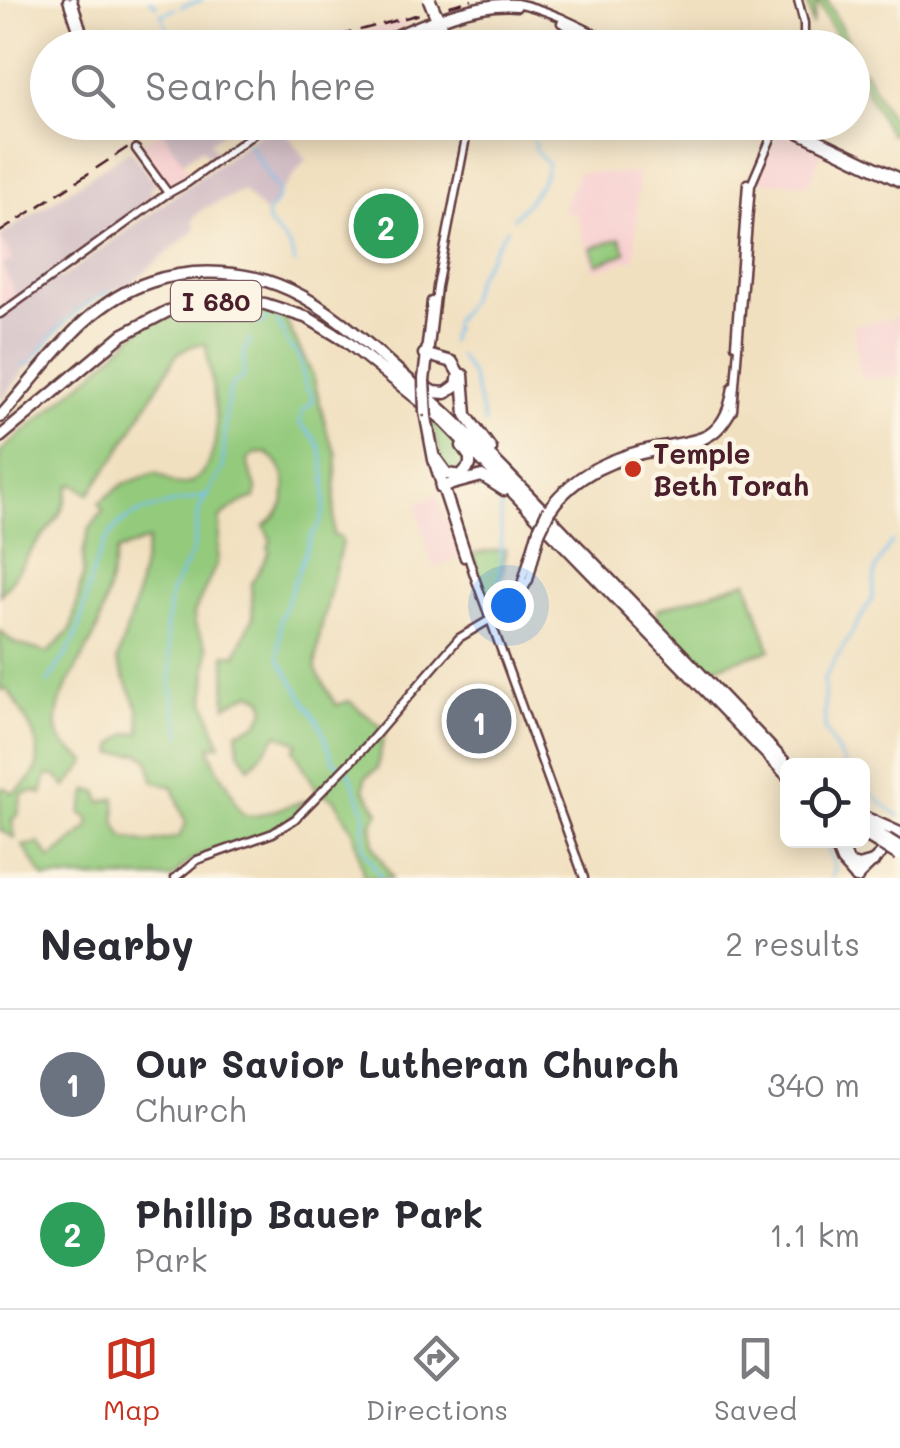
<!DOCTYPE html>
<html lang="en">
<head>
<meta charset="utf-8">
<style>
  :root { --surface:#fff; --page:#f7f7f7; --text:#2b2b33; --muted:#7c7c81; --line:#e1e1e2; --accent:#c8321e }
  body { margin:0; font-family:Mali,sans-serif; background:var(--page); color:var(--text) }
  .controls { position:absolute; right:30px; bottom:30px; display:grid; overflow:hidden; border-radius:15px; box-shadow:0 5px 25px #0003 }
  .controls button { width:90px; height:90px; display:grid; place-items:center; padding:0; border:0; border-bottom:2px solid var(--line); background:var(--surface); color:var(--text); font:50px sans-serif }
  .you { position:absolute; left:508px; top:605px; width:35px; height:35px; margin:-25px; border:8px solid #fff; border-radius:50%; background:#1a73e8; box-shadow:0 0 0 15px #1a73e833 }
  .badge { display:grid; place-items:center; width:65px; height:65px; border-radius:50%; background:var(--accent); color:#fff; font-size:32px; font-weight:700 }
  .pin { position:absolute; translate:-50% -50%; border:5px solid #fff; box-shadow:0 2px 10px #0006 }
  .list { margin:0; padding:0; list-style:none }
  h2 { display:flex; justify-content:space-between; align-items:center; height:130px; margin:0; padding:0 40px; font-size:42px }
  h2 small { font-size:32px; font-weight:400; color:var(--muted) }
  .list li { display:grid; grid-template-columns:65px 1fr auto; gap:30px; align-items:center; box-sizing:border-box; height:150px; padding:0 40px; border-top:2px solid var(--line) }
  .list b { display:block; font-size:38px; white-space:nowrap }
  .list p { margin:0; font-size:32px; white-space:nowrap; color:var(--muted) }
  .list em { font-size:32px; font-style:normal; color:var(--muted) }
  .icon { flex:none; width:55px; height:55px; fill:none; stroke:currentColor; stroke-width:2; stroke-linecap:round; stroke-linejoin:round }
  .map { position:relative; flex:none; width:900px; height:878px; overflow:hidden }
  .search { position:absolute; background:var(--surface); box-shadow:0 5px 25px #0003; left:30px; right:30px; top:30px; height:110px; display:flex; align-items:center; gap:25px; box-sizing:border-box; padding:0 35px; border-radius:55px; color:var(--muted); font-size:38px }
  .sheet { height:430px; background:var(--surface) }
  nav { display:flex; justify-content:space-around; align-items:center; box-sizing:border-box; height:140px; border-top:2px solid var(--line); background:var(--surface); font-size:28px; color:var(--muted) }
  nav a { display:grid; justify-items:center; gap:5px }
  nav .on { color:var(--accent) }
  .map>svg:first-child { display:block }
  .built { fill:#f7cfd0 }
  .industrial { fill:#d2bdc5 }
  .green { fill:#93ca7c; stroke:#6e7454; stroke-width:2.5 }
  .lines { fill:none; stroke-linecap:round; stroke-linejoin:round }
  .stream { stroke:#77c1f0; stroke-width:2.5 }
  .secondary-casing { stroke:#633c41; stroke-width:11 }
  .primary-casing { stroke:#633c41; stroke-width:14 }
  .highway-casing { stroke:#633c41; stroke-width:15 }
  .secondary { stroke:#fff; stroke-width:6 }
  .primary { stroke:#fff; stroke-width:9 }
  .highway { stroke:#fff; stroke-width:10 }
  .rail { stroke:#4a1f2b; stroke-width:2.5; stroke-dasharray:15 8; stroke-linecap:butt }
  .secondary-bridge-casing { stroke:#633c41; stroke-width:11; stroke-linecap:butt }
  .highway-bridge-casing { stroke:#633c41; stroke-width:15; stroke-linecap:butt }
  .secondary-bridge { stroke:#fff; stroke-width:6 }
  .highway-bridge { stroke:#fff; stroke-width:10 }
  .poi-dot { fill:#c8321e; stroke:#fcf5e5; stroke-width:4 }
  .labels { text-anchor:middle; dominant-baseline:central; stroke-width:9; stroke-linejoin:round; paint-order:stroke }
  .shield { fill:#fcf5e5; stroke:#7f5f63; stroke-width:2.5 }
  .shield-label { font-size:25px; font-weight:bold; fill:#4a1f2b }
  .poi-label { font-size:28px; font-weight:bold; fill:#4a1f2b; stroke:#fcf5e5; text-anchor:start }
</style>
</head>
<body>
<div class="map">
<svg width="900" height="878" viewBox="0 0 900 878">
  <rect width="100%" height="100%" fill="#fcf5e5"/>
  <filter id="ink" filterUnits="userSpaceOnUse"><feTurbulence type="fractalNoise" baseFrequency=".01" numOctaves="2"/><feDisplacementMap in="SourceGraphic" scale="20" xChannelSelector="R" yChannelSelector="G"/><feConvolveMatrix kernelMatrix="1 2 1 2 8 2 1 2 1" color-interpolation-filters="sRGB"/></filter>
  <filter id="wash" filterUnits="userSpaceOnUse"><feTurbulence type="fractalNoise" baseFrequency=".0048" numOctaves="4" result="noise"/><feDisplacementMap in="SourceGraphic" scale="40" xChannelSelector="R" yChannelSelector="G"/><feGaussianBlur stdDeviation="2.25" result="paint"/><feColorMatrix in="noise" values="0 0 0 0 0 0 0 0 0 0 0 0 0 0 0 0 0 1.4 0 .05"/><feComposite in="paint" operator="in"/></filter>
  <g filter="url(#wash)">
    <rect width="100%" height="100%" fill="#f1e0c0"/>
    <path class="built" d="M 407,20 L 408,24 L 360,47 L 330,47 L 327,41 Z
      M 162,130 L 190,173 L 171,183 L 166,182 L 140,144 Z
      M 780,130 L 822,150 L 809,185 L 756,181 L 758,170 Z
      M 578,172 L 638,174 L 635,258 L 595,271 L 575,211 L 565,214 L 563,208 Z
      M 0,236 L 12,260 L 2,266 L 17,296 L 0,308 Z
      M 900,317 L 900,375 L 861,380 L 853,325 Z
      M 437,493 L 460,558 L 433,567 L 416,506 Z"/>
    <path class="industrial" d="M 230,122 L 233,125 L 210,142 L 217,153 L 210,159 L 202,148 L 183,162 L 162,130 L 173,123 Z
      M 274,123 L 279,123 L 306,160 L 281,192 L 248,142 Z
      M 247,143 L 277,191 L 275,202 L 264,213 L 243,191 L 201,210 L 192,220 L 196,229 L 129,285 L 95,296 L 66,317 L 0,402 L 0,308 L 16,296 L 2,265 L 12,260 L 0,236 L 130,150 L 156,184 L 150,189 L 155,196 L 56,270 L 59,280 Z"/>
    <path class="green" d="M 807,0 L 827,0 L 852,48 L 843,47 L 817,1 L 812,26 Z
      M 864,70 L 896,129 L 890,135 L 858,76 Z
      M 620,238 L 626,253 L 597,264 L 591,248 Z
      M 233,304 L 281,311 L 313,376 L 328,435 L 337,454 L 333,535 L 340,537 L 342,542 L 320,633 L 316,662 L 316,670 L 336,705 L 349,701 L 385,730 L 377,769 L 365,778 L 364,789 L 379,812 L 372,822 L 374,847 L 392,878 L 364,878 L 354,833 L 335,800 L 317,790 L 294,750 L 298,743 L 278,734 L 250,768 L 239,751 L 237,732 L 259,723 L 265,709 L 263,699 L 251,693 L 226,706 L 225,654 L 236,655 L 253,617 L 251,584 L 270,551 L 268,548 L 271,541 L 264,526 C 291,508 293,474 267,453 L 254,454 L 248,460 C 247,474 260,484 255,498 L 235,506 L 220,518 L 217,563 L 194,613 L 195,625 L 208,648 L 205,700 L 220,745 L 210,746 C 212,767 224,775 232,793 C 236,803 237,807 244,815 L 256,816 L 304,801 C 281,852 202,834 173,878 L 44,878 L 23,846 L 39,843 L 51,859 L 89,827 L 89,818 L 81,813 L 88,790 L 98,792 L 101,802 L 115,798 L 116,824 L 123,837 L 147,843 L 179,837 L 186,823 L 173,787 L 153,781 L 149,760 L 139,753 L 114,754 L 114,744 L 127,734 L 141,732 L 138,708 L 117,661 L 135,603 L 148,540 L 117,551 C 110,576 106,603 98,627 C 87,658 53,695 57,728 C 58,744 76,753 87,762 L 66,787 L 56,776 L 47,775 L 42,794 L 35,791 L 22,794 L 18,815 L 12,819 L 15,838 L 0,830 L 0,789 L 5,788 L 12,793 C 62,768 28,722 8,690 L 0,690 L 0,631 L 14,643 L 48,653 L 71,630 L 83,575 L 83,553 L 89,530 L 103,511 L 99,503 L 123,484 L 155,473 C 164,475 169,482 176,484 C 187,487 198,479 204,471 C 228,434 210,385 206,344 L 194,345 L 177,354 L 117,455 L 89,494 L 74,484 L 69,486 C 63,519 52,523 33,548 C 22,564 13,580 0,595 L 0,452 L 94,373 L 141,328 L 155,320 L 202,306 Z
      M 433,415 L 469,458 L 461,474 L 444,468 L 430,418 Z
      M 505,549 C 505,570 496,588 502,609 L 492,612 L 472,554 Z
      M 747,581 L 770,650 L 705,670 L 658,622 L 657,610 Z"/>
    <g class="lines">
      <path class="stream" d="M 150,0 L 157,6
        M 181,7 L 202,0
        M 161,13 L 175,48
        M 163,14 L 175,9
        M 232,122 L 240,134
        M 248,143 L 279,192 L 276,202 L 267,213 L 268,223 L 290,247 L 295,263
        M 513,218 C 528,202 543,186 548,164 L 536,151 L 530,122
        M 277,320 L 287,343 L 299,357 L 306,387 L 312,395 L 312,403 L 302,411 L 300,424 C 307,431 317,438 320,448 C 326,468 330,520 312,534 L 280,620 L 279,659 L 321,727 L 333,761 L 341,766
        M 260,325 L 268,318
        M 450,342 L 454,322 L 468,302 L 476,278 L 507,228
        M 459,356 L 472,376 L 485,424
        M 23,364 L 30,364 C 53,334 75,305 111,291
        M 497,606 L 501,570 L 501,497
        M 48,683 C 56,666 70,653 76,636 C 83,619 85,600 90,582 C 110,507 138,513 205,496
        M 181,735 L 171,685 L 171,663 L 166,633 L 169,604 L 171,592 L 193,551 L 199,509 L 223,468 L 226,409 L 231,385 L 244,376 L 244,353 L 250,340
        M 846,766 L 825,730 L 824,679 L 872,599 L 876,568 L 892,541
        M 348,770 L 365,812 L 363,847 L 381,878
        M 862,787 C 878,796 885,808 900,816
        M 826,841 L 835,869 L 832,878"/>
    </g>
  </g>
  <g filter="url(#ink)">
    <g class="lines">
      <g class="secondary-casing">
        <path id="secondary" d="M 67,0 L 83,48
          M 73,0 L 88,48
          M 798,0 L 804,23 L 804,48
          M 435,21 L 446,48
          M 441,21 L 451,48
          M 561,23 L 612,48
          M 369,48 C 405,27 474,0 516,3 C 553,10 590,32 624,48
          M 380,48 C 421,29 471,3 517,7
          M 785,122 L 900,177
          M 775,123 L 900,183
          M 136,149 L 168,193
          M 167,194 L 187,183 L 270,122
          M 0,314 L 168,193
          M 735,345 L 747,183
          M 422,379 L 431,301
          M 426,381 L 437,287 L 469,122
          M 423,412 L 432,460 L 464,558
          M 428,417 L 436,459 L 474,575 L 584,878
          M 547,508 C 575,470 616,453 661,445 C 676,442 693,441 707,434 C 724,423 729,406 732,387
          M 551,512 C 576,475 617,459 660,451 C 675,448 693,447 706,439 C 719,433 726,422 733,410 L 751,185 L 778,122
          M 514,606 L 529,580 L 541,533
          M 175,878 L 197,860 L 273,833 L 295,819 L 366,746 L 459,638 L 506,610 L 518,595 L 537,529"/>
      </g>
      <g class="primary-casing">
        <path id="primary" d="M 856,878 L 900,835"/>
      </g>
      <g class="highway-casing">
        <path id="highway" d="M 424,354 L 452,362 L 459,374 L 457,385 L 446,393 L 433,392 L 424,386
          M 463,375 L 466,415 L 491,449
          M 0,417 C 46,367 82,304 150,282 C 194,267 248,270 290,290 C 335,311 374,350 411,382 C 472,435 527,494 583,552 C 652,623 720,694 788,766
          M 0,437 L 122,335 L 168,311 L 202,303 L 237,301 L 265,304 L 308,318 L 346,341 L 440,417 L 788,776
          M 436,459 L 447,474 L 462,476
          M 460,477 L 470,465 L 470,457 L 462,446
          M 441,487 L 482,476 L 504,490
          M 862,816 L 900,833
          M 862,824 L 887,839
          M 862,833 L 882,845
          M 834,841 L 842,861 L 857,878
          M 848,862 L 844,851 L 850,841
          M 848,863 L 859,866 L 873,862"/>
      </g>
      <use href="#secondary" class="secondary"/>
      <use href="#primary" class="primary"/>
      <use href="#highway" class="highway"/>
      <path class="rail" d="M 293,48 L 472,0
        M 0,232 L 166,122"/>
      <g class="secondary-bridge-casing">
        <path id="secondary-bridge" d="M 427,0 L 433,15
          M 432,0 L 438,13
          M 422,379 L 423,412
          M 426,381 L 428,417
          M 537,529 L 547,508
          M 541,533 L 551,512"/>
      </g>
      <g class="highway-bridge-casing">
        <path id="highway-bridge" d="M 887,839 L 900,847
          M 882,845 L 898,855"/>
      </g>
      <use href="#secondary-bridge" class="secondary-bridge"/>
      <use href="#highway-bridge" class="highway-bridge"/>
    </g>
  </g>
  <circle class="poi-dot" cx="633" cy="469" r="10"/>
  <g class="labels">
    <rect class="shield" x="171" y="281" width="90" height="40" rx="8"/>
    <g class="shield-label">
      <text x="216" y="301">I 680</text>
    </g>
    <g class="poi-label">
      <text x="653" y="453">Temple<tspan x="653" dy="32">Beth Torah</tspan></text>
    </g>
  </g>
</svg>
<div class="controls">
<button><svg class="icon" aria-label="locate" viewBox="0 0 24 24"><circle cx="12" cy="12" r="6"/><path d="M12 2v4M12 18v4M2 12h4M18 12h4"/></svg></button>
</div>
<div class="you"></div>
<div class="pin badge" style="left:479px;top:721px;background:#6b7280">1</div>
<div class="pin badge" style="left:386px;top:226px;background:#2e9e5b">2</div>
<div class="search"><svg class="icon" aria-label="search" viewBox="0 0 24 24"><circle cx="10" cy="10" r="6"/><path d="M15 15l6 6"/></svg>Search here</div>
</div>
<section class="sheet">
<h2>Nearby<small>2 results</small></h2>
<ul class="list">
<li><span class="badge" style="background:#6b7280">1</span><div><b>Our Savior Lutheran Church</b><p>Church</p></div><em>340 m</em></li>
<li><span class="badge" style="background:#2e9e5b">2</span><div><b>Phillip Bauer Park</b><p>Park</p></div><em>1.1 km</em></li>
</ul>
</section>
<nav>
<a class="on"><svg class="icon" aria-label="map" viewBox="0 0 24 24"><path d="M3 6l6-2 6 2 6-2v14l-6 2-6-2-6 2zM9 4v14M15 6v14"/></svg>Map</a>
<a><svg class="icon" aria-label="directions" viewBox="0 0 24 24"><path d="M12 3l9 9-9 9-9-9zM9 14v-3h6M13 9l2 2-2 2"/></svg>Directions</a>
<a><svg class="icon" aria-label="saved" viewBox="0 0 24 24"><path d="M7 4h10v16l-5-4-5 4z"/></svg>Saved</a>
</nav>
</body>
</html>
